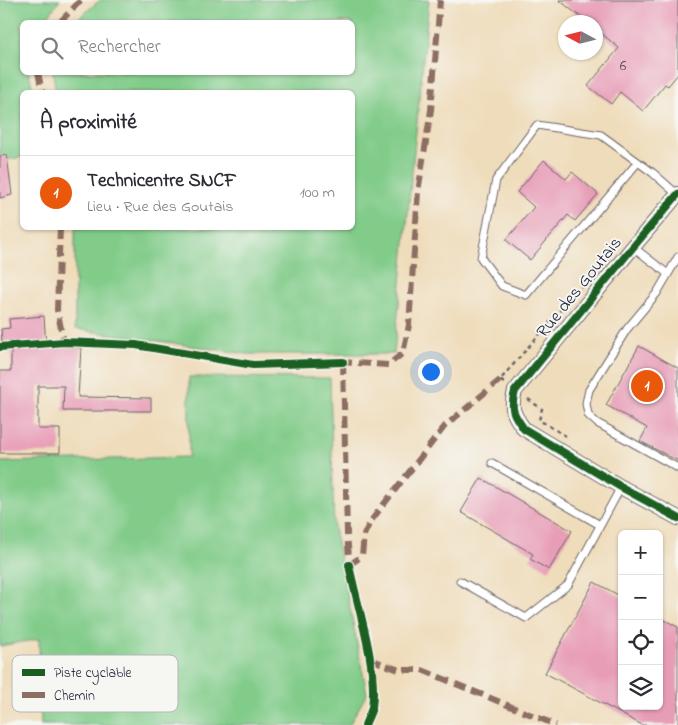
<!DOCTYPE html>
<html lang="fr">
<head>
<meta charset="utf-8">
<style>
  :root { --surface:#fff; --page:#f2f2f3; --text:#2b2b33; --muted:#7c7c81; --line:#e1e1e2; --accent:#ea580c }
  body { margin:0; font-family:"Indie Flower",sans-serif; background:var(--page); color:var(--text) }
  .controls { position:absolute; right:15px; bottom:15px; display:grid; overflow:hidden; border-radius:8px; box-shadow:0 1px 4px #0004 }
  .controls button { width:45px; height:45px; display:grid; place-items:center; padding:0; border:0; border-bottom:1px solid var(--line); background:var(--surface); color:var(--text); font:25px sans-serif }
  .compass { position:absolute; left:558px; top:15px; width:45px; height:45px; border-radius:50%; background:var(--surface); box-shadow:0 1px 4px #0004; rotate:277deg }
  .you { position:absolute; left:430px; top:371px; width:18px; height:18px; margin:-12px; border:4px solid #fff; border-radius:50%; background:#1a73e8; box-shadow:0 0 0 8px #1a73e833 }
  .badge { display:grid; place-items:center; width:32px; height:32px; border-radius:50%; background:var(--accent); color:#fff; font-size:16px; font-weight:700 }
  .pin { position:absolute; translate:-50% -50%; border:2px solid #fff; box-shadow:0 1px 5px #0006 }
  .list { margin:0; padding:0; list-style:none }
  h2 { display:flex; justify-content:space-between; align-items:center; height:65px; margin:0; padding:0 20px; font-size:21px }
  h2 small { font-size:16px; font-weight:400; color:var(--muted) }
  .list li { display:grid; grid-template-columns:32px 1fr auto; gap:15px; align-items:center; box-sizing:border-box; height:75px; padding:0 20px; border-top:1px solid var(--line) }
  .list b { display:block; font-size:19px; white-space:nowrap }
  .list p { margin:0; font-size:16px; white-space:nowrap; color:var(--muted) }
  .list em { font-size:16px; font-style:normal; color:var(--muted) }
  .icon { flex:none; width:28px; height:28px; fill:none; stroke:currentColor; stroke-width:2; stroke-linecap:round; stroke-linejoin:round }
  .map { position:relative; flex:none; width:678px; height:725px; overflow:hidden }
  .search { position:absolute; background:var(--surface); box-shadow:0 1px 4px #0004; left:20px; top:20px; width:335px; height:55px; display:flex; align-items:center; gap:12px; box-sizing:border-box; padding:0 18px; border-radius:8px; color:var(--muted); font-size:19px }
  .panel { position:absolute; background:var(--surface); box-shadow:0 1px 4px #0004; left:20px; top:90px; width:335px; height:140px; border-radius:8px }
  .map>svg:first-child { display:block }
  .green { fill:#82cc8a; stroke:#527762 }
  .building { fill:#e89db7 }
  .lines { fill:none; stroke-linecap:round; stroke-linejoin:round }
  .service-casing { stroke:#6a6367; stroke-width:9 }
  .minor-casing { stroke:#6a6367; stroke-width:16 }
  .path { stroke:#6a6367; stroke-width:2.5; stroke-dasharray:4 4; stroke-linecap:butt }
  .service { stroke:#fff; stroke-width:7 }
  .minor { stroke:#fff; stroke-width:14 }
  .quiet { stroke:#8d6e63; stroke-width:6; stroke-dasharray:12 6; stroke-linecap:butt }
  .cycleway-casing { stroke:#f6f6f2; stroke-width:11 }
  .cycleway { stroke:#1b5e20; stroke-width:8 }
  .labels { text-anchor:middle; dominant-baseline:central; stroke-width:4; stroke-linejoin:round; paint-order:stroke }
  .number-label { font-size:15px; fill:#54415a }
  .street-label { font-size:18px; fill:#22223b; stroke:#f6f6f2 }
  .key { fill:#f6f6f2; stroke:#b6b6bb; stroke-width:1 }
  .key-label { font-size:14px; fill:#22223b }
</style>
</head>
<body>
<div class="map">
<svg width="678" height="725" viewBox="0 0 678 725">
  <rect width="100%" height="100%" fill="#f6f6f2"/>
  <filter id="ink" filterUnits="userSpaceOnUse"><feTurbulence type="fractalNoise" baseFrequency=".02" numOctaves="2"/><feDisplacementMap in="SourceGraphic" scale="10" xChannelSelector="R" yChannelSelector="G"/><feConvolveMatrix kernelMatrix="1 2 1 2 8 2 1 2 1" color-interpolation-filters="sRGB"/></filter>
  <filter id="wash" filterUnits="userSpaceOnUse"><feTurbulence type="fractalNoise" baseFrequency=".0096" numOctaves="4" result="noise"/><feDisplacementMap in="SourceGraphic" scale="20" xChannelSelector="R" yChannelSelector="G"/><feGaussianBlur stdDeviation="1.12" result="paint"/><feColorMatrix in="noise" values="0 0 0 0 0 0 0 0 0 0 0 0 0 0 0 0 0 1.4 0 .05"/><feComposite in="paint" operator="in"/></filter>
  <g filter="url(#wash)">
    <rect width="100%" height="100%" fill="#efdcba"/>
    <path class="green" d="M 0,0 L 60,0 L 44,22 L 22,22 L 22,72 L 29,73 L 33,92 L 22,92 L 22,157 L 0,161 Z
      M 100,0 L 429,0 L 394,354 L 247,354 L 75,329 L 75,228 L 352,228 L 352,92 L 56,92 L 53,74 L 53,72 L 352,72 L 352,22 L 74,22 Z
      M 189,377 L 330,378 L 334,528 L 367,694 L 349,725 L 41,725 L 39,639 L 0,646 L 0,462 L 189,457 Z"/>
    <g id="blocks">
      <path class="building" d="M 559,0 L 678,0 L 678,74 L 668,86 L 665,84 L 643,111 L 620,92 L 611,104 L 588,86 L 619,48 L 596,29 L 596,22 L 587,22 Z
        M 7,155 L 12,195 L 0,198 L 0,156 Z
        M 544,160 L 566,179 L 572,172 L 598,194 L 575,221 L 568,215 L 530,260 L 506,240 L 534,207 L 517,192 Z
        M 44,316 L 46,346 L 81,348 L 78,397 L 151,398 L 151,411 L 63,411 L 64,386 L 38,386 L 38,429 L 60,429 L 60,453 L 0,453 L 0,371 L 11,371 L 11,341 L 2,342 L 1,329 L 10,328 L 9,319 Z
        M 639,346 L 678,368 L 678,461 L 640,441 L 647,428 L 606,405 Z
        M 481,478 L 572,531 L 549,570 L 530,559 L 533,554 L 461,512 Z
        M 594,582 L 622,597 L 622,706 L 659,706 L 659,617 L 678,627 L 678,725 L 642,725 L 545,673 Z"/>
    </g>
  </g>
  <g filter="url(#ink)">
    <use href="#blocks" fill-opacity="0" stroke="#6a6367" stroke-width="1"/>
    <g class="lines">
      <g class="service-casing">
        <path id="service" d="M 638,162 L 526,295 L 502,286 L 481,258 L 496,180 L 537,125 L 601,135 L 653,173 L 678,195
          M 633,247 L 668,274
          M 678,257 L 657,293 L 627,329 L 589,390 L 586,403 L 588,415 L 597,423 L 678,468
          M 492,463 L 600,525
          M 460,581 L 526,618 L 568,585 L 621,487"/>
      </g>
      <g class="minor-casing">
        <path id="minor" d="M 678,194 L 633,247 L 515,391 C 510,409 513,414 524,429 L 621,487 L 678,518"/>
      </g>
      <path class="path" d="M 504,383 L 500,380 L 594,271
        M 528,399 L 542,409 L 539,420 L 569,438"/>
      <use href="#service" class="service"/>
      <use href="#minor" class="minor"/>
      <path class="quiet" d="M 60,22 L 81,0
        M 38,72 L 42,92
        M 60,228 L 57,310 L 64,342
        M 340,362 L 388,365 L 403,353 L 409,325 L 418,192 L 431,110 L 440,0
        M 343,362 L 347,534 L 350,569
        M 349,565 L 362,556 L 364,535 L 370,522 L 445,426 L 500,380
        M 370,659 L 399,670 L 422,670 L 556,725"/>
      <g class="cycleway-casing">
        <path id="cycleway" d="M 678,194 L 633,247 L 515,391 C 510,409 513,414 524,429 L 621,487 L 678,518
          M 0,347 L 64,342 L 136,345 L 253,365 L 343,362
          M 349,565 C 357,606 378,666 372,707 C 371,713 367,719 365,725"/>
      </g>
      <use href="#cycleway" class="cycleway"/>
    </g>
  </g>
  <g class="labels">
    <g class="number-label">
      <text x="623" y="66">6</text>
    </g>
    <g class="street-label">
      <text transform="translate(580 288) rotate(-51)">Rue des Goutais</text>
    </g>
  </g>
  <rect x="12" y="655" width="166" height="57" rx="8" class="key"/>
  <rect x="22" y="669" width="23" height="7" fill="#1b5e20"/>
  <rect x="22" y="692" width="23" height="6" fill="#8d6e63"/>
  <g class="key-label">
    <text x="54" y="677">Piste cyclable</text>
    <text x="54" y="700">Chemin</text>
  </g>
</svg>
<div class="controls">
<button>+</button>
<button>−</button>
<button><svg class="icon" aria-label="locate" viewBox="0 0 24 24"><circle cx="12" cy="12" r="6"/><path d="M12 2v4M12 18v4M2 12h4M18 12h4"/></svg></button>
<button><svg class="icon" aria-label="layers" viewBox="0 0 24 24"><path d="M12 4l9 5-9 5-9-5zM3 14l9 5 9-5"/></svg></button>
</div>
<svg class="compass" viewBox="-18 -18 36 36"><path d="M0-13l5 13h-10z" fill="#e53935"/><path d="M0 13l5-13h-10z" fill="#7c7c81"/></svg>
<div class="you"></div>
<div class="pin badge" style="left:647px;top:386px">1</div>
<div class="search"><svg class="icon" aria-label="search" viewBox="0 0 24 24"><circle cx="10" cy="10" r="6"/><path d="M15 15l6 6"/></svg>Rechercher</div>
<section class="panel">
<h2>À proximité<small></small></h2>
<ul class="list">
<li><span class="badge">1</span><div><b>Technicentre SNCF</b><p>Lieu · Rue des Goutais</p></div><em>100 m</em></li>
</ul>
</section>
</div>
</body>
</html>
